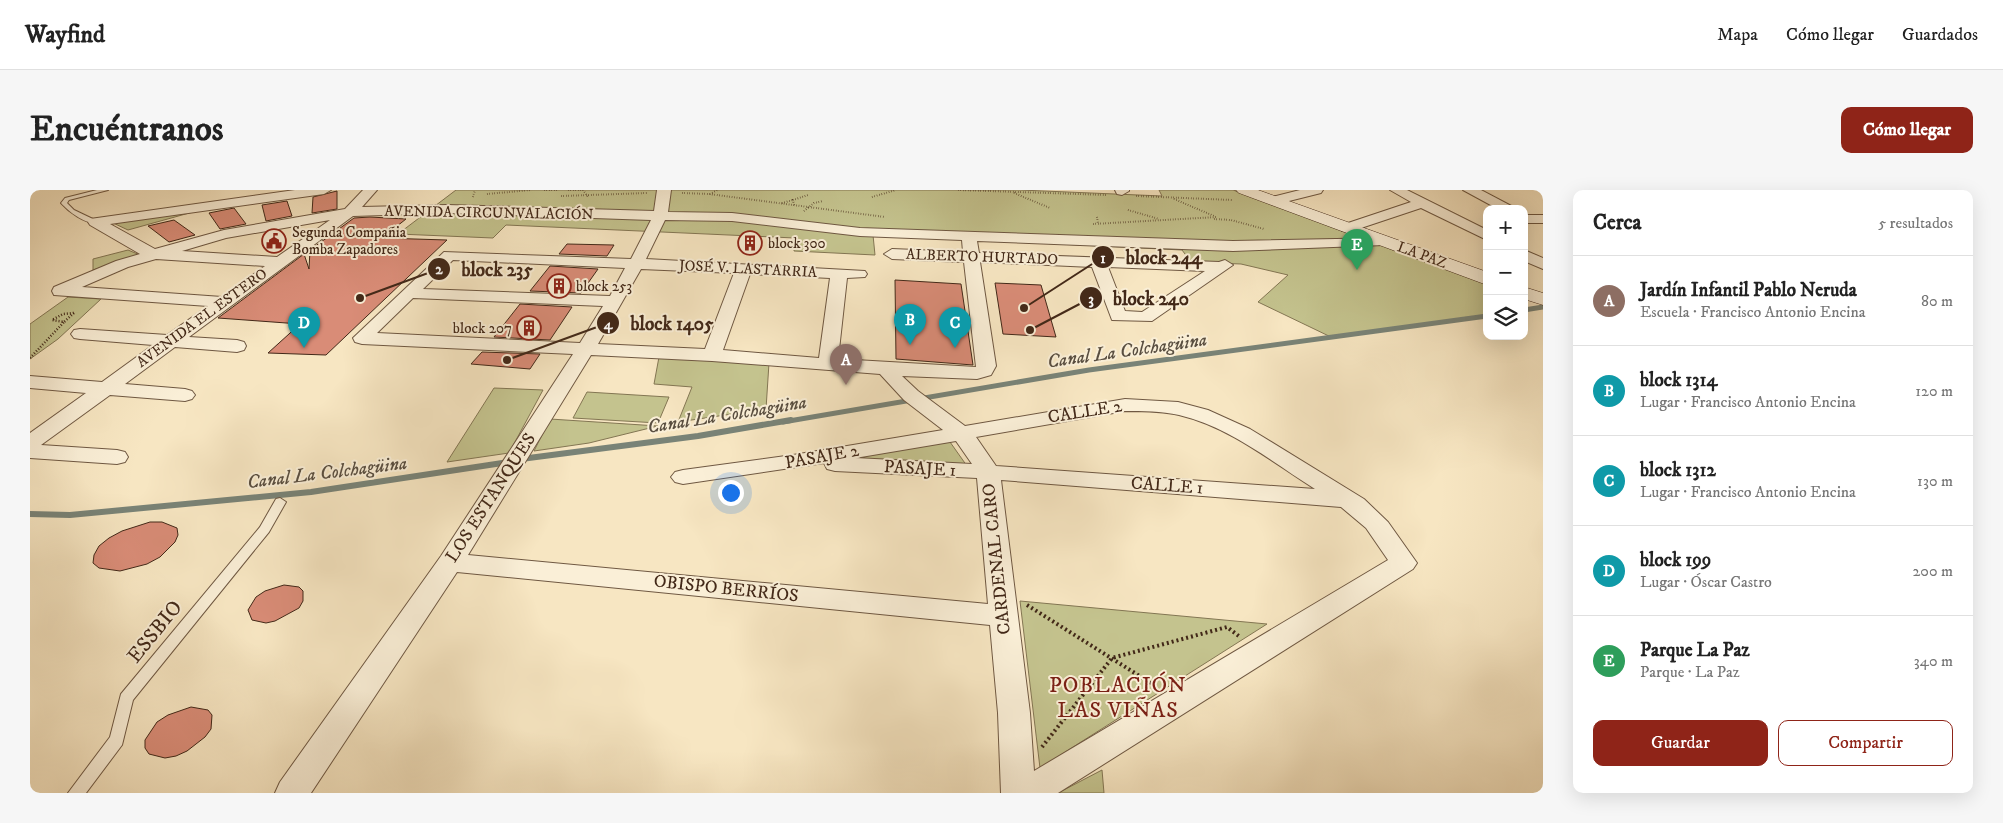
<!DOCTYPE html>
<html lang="es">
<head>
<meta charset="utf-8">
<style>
  :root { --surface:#fff; --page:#f6f6f6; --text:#222; --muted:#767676; --line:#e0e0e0; --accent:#8f2418 }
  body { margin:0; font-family:"IM FELL DW Pica",serif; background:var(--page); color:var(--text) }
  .controls { position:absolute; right:15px; top:15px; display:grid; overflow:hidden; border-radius:10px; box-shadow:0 5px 20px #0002 }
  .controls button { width:45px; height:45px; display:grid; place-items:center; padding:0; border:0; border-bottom:1px solid var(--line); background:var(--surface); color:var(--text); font:25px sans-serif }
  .you { position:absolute; left:700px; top:302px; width:18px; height:18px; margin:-12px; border:4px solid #fff; border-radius:50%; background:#1a73e8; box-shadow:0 0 0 8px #1a73e833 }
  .badge { display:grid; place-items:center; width:32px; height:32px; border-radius:50%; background:var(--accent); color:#fff; font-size:16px; font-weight:700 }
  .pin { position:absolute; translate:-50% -41px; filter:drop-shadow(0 1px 2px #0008) }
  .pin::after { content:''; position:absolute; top:26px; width:18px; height:15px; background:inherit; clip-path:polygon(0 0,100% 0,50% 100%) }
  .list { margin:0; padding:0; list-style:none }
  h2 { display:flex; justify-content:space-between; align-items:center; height:65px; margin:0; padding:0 20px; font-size:21px }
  h2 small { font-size:16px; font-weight:400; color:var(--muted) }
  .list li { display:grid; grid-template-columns:32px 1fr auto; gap:15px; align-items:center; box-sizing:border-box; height:90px; padding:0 20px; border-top:1px solid var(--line) }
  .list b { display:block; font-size:19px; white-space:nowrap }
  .list p { margin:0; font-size:16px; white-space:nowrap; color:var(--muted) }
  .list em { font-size:16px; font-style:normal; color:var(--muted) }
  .actions { display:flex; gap:10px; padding:15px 20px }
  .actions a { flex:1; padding:11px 0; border:1px solid var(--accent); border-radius:10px; text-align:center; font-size:18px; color:var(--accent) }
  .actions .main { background:var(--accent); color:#fff }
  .icon { flex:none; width:28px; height:28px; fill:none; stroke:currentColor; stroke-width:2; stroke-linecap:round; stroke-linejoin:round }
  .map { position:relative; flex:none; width:1513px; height:603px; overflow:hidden; border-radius:10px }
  header { display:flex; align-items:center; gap:30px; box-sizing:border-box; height:70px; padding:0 25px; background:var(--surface); border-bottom:1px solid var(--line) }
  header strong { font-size:24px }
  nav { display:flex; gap:28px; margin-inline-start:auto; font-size:18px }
  .intro { display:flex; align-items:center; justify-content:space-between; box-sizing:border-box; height:120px; padding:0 30px }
  h1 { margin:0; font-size:35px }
  .button { padding:12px 22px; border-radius:10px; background:var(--accent); color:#fff; font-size:18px; font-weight:700 }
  main { display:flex; gap:30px; padding:0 30px }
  aside { flex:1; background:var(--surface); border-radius:10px; box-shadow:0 5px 20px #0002 }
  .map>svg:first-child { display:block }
  .green { fill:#c4c38e; stroke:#837653 }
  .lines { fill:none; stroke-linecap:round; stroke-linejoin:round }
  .stream-far1 { stroke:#798377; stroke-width:5 }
  .stream { stroke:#798377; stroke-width:6 }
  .building { fill:#d98c77; stroke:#422818 }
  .lane-casing { stroke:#6f5842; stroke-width:2 }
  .street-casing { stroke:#6f5842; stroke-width:2 }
  .secondary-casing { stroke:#422818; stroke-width:1 }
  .path-far2 { stroke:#422818; stroke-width:2; stroke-dasharray:0.5 2; stroke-linecap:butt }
  .path-far1 { stroke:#422818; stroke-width:2.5; stroke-dasharray:1 2; stroke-linecap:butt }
  .path { stroke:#422818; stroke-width:4; stroke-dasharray:2 3; stroke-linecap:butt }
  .lane { fill:#faefd7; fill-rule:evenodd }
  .street { fill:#faefd7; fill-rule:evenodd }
  .secondary { fill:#faefd7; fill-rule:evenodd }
  .labels { text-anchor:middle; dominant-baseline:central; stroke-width:4; stroke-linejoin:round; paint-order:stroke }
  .far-street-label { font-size:15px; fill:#422818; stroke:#faefd7 }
  .far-poi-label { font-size:15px; fill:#422818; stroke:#faefd7; text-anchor:start }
  .street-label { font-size:18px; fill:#422818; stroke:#faefd7 }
  .water-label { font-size:19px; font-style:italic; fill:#594e40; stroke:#faefd7 }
  .near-street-label { font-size:21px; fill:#422818; stroke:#faefd7 }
  .near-neighbourhood-label { font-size:22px; letter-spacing:1px; fill:#7a1f14; stroke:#faefd7 }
  .leader { fill:none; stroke:#422818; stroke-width:2 }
  .callout-dot { fill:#422818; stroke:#faefd7; stroke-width:2 }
  .mark-label { font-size:15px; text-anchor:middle; font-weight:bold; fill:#fff }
  .callout-label { font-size:19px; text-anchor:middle; font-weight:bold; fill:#422818; stroke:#faefd7; stroke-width:4; stroke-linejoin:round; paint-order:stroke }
</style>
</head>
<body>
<header>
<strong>Wayfind</strong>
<nav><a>Mapa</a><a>Cómo llegar</a><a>Guardados</a></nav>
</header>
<div class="intro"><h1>Encuéntranos</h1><a class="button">Cómo llegar</a></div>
<main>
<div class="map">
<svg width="1513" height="603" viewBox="0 0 1513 603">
  <rect width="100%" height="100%" fill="#f7e6c2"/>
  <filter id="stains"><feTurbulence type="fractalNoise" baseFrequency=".004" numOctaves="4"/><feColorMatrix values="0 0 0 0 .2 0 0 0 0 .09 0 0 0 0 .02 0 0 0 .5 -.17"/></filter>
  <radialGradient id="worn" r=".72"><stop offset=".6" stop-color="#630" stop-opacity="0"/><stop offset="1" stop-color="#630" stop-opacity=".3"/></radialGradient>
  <path class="green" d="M 426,0 L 990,0 L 1132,6 L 1129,0 L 1203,0 L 1457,93 L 1457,126 L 1303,148 L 1228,112 L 1258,85 L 1211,74 L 1161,72 L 1152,60 L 843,45 L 845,65 L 764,61 L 765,48 L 476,35 L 463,48 L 368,44 Z
    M 170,20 L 98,40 L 81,32 Z
    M 98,60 L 110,65 L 63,80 L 63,69 Z
    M 38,107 L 71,109 L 28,149 L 0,169 L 0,134 Z
    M 629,167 L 739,173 L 736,219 L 648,232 L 662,197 L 624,194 Z
    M 464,198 L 513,200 L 479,263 L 417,272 Z
    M 557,202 L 638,207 L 639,207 L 628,233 L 543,228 Z
    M 520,229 L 628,236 L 559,253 L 504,261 Z
    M 920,252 L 937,276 L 800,270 Z
    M 990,411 L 1237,434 L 1010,578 Z
    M 1072,580 L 1074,603 L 1028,603 Z"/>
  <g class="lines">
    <path class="stream-far1" d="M 1494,120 L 1513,117
      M 753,232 L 1059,180 L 1457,126"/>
    <path class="stream" d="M 491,269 L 668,246 L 761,230
      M 0,324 L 40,325 L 281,302 L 479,272"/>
  </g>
  <path class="building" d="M 307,1 L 307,19 L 282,23 L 283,7 Z
    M 257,11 L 262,26 L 236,31 L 232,15 Z
    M 204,18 L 216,34 L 190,39 L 179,23 Z
    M 340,27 L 376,29 L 352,48 L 417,50 L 296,165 L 238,163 L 270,134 L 188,128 L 274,64 L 279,79 L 280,60 L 324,28 Z
    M 144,30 L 165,45 L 139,52 L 118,36 Z
    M 537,54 L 584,55 L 577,66 L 529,64 Z
    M 520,76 L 568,79 L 551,103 L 500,101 Z
    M 865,90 L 931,94 L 943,175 L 866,169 Z
    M 965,93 L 1011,95 L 1026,147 L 973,144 Z
    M 490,114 L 542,117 L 520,150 L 464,147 Z
    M 452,162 L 510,164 L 500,179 L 441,174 Z
    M 120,332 L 132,332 L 147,338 L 148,345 L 145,352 L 130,367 L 117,374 L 90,381 L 69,378 L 63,373 L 64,365 L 69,356 L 79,348 L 92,341 Z
    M 254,395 L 269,397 L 273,401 L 273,411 L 269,418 L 245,431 L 236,433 L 222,430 L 218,420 L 226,407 L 235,401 Z
    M 161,517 L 178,520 L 182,525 L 181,539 L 175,547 L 157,561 L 146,566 L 135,568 L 119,564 L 115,558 L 115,550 L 127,532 L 138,525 Z"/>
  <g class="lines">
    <g class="lane-casing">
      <path id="lane" d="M 67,0 L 78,0 L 39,10 L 37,13 L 44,20 L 67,31 L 67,33 C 55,34 39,22 31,13 L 35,8 Z
        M 250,308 L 256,312 L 239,342 L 103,510 L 92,555 L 56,603 L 38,603 L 80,547 L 91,504 L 230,337 L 246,309 Z"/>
    </g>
    <g class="street-casing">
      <path id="street" d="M 265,0 L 301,0 L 294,4 L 80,34 L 125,59 L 194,40 L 315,19 L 333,0 L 347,0 L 332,17 L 417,15 L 624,21 L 627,0 L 641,0 L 638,22 L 702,23 L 830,38 L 1203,51 L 1359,48 L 1361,51 L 1354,55 L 1203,61 L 947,51 L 949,63 L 1189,72 L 1195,70 L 1203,75 L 1122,131 L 1082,130 L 1062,77 L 950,72 L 966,176 L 961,185 L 947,189 L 872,186 L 888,201 L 935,236 L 1095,209 L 1148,212 L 1178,220 L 1220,239 L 1334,309 L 1358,332 L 1387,373 L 1383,379 L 1028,603 L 971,603 L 968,523 L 960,435 L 427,382 L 281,603 L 245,603 L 250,592 L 411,366 L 543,164 L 332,154 L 325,152 L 323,148 L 414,62 L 601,69 L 621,30 L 417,23 L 323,26 L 159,147 L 207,150 L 214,152 L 216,156 L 214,160 L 207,162 L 145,157 L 95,194 L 155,199 L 162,201 L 165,205 L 162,209 L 155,211 L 80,205 L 11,255 L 87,260 L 95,262 L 98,267 L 95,272 L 87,274 L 0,268 L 0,243 L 56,203 L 0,198 L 0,186 L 72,192 L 123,155 L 50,149 L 44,148 L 41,144 L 44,140 L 50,139 L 137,145 L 178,116 L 24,105 L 22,101 L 24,97 L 86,71 L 110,64 L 60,35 L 58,32 L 60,29 ZM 300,30 L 247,67 L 152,61 L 196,48 ZM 635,30 L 702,31 L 830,46 L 932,50 L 933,62 L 862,59 L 854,64 L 862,69 L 934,72 L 946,177 L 808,169 L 817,88 L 835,87 L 837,84 L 835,81 L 616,69 ZM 126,69 L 235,76 L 192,107 L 52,97 L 98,77 ZM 423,70 L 595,78 L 580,106 L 393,99 ZM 1078,77 L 1175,81 L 1112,122 L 1095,121 ZM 611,79 L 704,83 L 675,159 L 568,154 ZM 720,84 L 800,88 L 789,168 L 693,160 ZM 383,108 L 573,116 L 550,153 L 347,143 ZM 561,165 L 682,171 L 850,184 L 874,210 L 913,240 L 763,265 L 653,280 L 645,282 L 641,287 L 645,292 L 653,294 L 794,273 L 797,279 L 805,281 L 947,288 L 958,414 L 438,365 ZM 1095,221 C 1113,221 1131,221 1149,225 C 1200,237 1242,272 1285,299 L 966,276 L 946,247 ZM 926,251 L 942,274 L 825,268 ZM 971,290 L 1311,317 L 1336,338 L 1358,370 L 1004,581 L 1000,523 Z
        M 1085,0 L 1099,0 L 1099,1 L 1092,5 L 1087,4 Z
        M 1270,0 L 1293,0 L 1291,3 L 1243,15 L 1236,11 L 1238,8 Z
        M 1360,0 L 1377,0 L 1457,40 L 1457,50 L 1391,18 L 1322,41 L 1312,41 L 1310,38 L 1312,35 L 1381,12 Z
        M 1433,0 L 1451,0 L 1487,19 L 1468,19 Z
        M 1494,25 L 1513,25 L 1513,33 L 1494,33 Z
        M 1494,60 L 1513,68 L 1513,79 L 1494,71 Z"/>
    </g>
    <g class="secondary-casing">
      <path id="secondary" d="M 1206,0 L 1228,0 L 1457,82 L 1457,95 L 1209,3 Z
        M 1494,97 L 1513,103 L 1513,115 L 1494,109 Z"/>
    </g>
    <path class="path-far2" d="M 514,0 L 529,0
      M 538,0 L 553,0
      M 553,0 L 558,7
      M 928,0 L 1077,5
      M 652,3 L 679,4 L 855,27
      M 984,3 L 1020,18
      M 457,4 L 501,0
      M 680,4 L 687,0
      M 531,6 L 617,3
      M 1106,6 L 1202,10
      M 443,7 L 445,0
      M 842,7 L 866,0
      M 1144,9 L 1184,26
      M 752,13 L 763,10
      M 764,15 L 763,10 L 778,5
      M 1098,20 L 1129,29
      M 774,21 L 784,13 L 793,11
      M 1067,27 L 1068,34
      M 1184,29 L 1201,30 L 1234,39
      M 1063,34 L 1187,27"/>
    <path class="path-far1" d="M 44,123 L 34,132 L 22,130 L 33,124 Z
      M 0,168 L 34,132"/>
    <path class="path" d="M 997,415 L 1127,497
      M 1012,557 L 1082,468 L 1197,437 L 1210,447"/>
    <use href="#lane" class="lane"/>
    <use href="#street" class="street"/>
    <use href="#secondary" class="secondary"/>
  </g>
  <defs>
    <g id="civic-ring" transform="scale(1.25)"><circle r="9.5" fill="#faefd7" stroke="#8f2418" stroke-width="1.5"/><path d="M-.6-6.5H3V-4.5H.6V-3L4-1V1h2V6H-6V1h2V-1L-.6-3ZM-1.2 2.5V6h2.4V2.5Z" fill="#8f2418"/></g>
    <g id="building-ring" transform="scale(1.25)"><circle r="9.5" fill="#faefd7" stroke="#8f2418" stroke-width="1.5"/><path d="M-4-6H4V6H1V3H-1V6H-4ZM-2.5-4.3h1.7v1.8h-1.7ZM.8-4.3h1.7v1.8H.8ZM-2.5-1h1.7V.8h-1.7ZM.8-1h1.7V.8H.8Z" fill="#8f2418"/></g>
  </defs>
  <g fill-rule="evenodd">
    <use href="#civic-ring" x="244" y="51"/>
    <use href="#building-ring" x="720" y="53"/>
    <use href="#building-ring" x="529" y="96"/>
    <use href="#building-ring" x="499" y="138"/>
  </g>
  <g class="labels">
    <g class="far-street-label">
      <text transform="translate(459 23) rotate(1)">AVENIDA CIRCUNVALACIÓN</text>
      <text transform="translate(1392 65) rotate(20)">LA PAZ</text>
      <text transform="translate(952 67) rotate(2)">ALBERTO HURTADO</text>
      <text transform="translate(718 79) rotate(3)">JOSÉ V. LASTARRIA</text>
      <text transform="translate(172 128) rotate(-36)">AVENIDA EL ESTERO</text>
    </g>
    <g class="far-poi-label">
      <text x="262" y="42">Segunda Compañia<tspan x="262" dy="17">Bomba Zapadores</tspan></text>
      <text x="738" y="53">block 300</text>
      <text x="546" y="96">block 253</text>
      <text x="482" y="138" text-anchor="end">block 207</text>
    </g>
    <g class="street-label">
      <text transform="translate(1055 222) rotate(-9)">CALLE 2</text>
      <text transform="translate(792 267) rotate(-10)">PASAJE 2</text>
      <text transform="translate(890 279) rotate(3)">PASAJE 1</text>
      <text transform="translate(1137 296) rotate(4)">CALLE 1</text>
      <text transform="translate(461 308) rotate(-57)">LOS ESTANQUES</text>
      <text transform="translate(967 369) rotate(-96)">CARDENAL CARO</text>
      <text transform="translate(696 399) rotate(6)">OBISPO BERRÍOS</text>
    </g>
    <g class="water-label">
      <text transform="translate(1097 161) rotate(-8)">Canal La Colchagüina</text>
      <text transform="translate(697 225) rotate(-9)">Canal La Colchagüina</text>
      <text transform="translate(297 283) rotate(-7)">Canal La Colchagüina</text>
    </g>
    <g class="near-street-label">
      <text transform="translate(125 442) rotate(-51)">ESSBIO</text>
    </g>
    <g class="near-neighbourhood-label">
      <text x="1088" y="495">POBLACIÓN<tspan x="1088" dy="25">LAS VIÑAS</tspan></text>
    </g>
  </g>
  <path class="leader" d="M994 118L1073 67M330 108L409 79M1000 140L1061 108M477 170L578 133"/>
  <g class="callout-dot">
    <circle cx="994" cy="118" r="5"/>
    <circle cx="330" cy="108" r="5"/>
    <circle cx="1000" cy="140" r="5"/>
    <circle cx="477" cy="170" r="5"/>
    <circle cx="1073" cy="67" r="12"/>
    <circle cx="409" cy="79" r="12"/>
    <circle cx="1061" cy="108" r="12"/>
    <circle cx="578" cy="133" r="12"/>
  </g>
  <g class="mark-label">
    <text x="1073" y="73">1</text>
    <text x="409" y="84">2</text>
    <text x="1061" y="114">3</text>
    <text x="578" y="139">4</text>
  </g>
  <g class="callout-label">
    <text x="1134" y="74">block 244</text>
    <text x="467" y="86">block 235</text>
    <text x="1121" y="115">block 240</text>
    <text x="642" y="140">block 1405</text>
  </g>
  <rect width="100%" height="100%" filter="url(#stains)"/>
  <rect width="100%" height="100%" fill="url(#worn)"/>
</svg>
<div class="controls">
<button>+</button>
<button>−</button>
<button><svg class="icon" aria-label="layers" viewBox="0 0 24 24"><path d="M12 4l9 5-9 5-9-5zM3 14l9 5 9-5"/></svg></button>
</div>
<div class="you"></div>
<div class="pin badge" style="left:816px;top:195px;background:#8d6e63">A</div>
<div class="pin badge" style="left:880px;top:155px;background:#0f9aa8">B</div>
<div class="pin badge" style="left:925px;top:158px;background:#0f9aa8">C</div>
<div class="pin badge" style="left:274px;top:158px;background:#0f9aa8">D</div>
<div class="pin badge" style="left:1327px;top:80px;background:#2e9e5b">E</div>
</div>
<aside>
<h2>Cerca<small>5 resultados</small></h2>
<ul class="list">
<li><span class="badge" style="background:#8d6e63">A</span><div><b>Jardín Infantil Pablo Neruda</b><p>Escuela · Francisco Antonio Encina</p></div><em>80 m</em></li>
<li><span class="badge" style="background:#0f9aa8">B</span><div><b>block 1314</b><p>Lugar · Francisco Antonio Encina</p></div><em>120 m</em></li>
<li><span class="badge" style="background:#0f9aa8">C</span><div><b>block 1312</b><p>Lugar · Francisco Antonio Encina</p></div><em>130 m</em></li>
<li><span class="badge" style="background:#0f9aa8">D</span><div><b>block 199</b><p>Lugar · Óscar Castro</p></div><em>200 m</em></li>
<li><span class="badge" style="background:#2e9e5b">E</span><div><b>Parque La Paz</b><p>Parque · La Paz</p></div><em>340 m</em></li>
</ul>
<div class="actions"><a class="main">Guardar</a><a>Compartir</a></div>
</aside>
</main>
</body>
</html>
